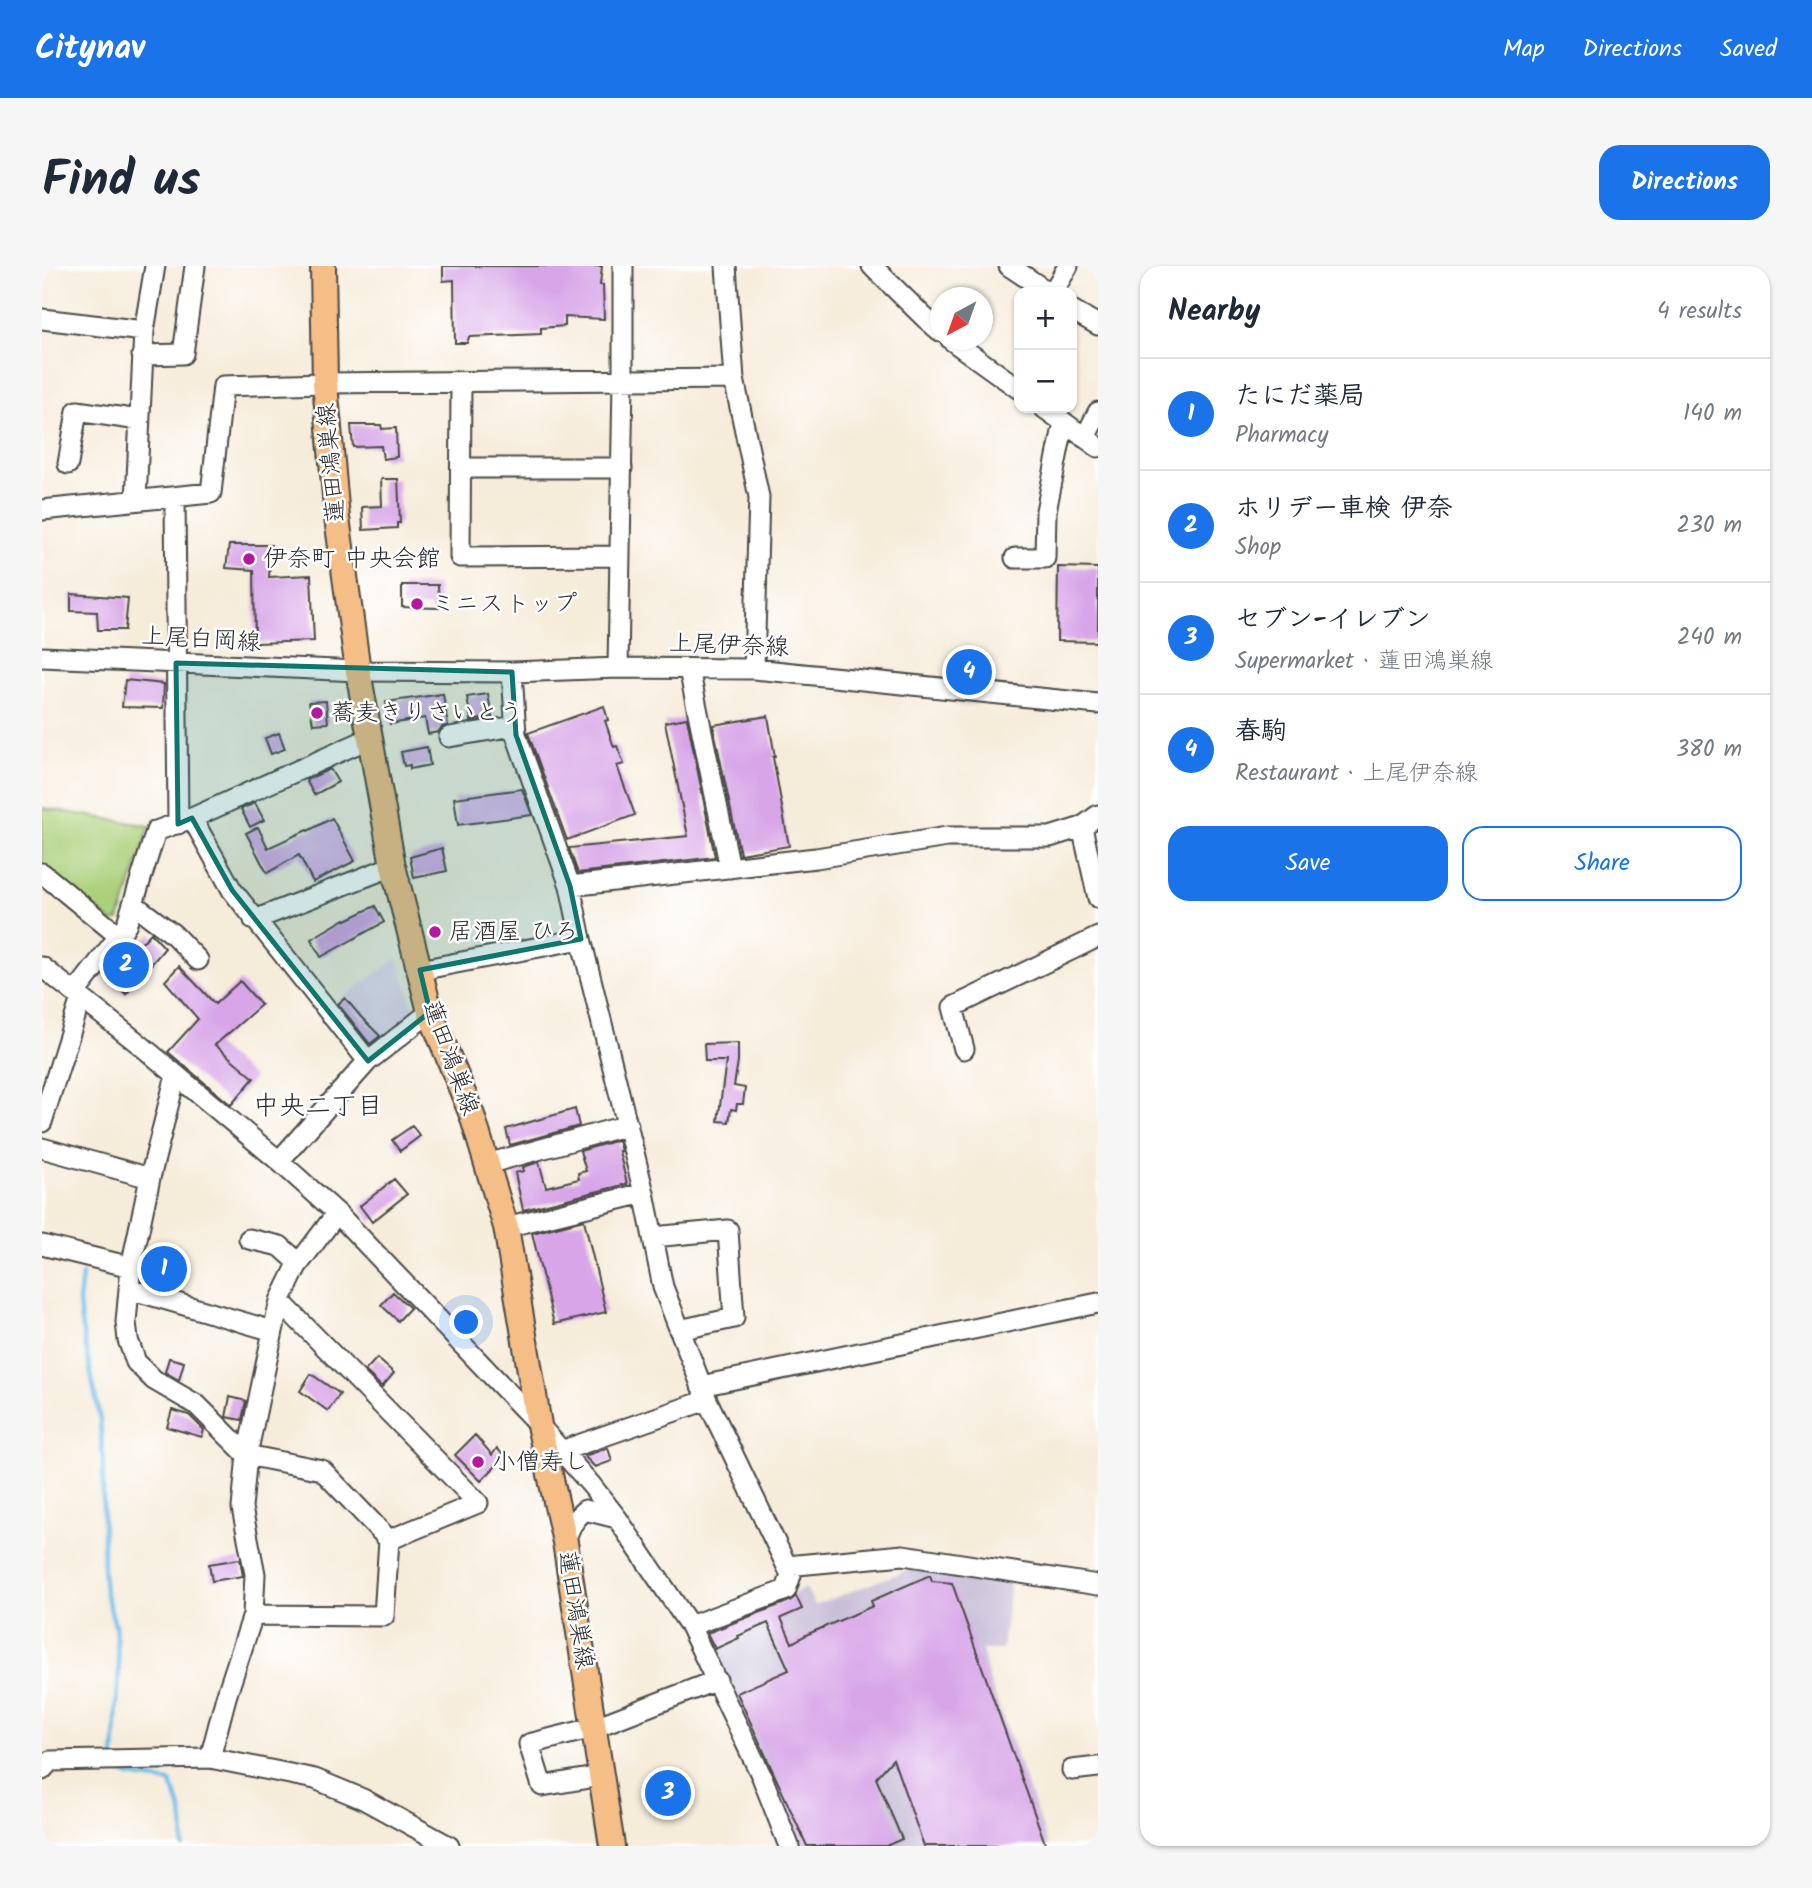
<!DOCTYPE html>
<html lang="en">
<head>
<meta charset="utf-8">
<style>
  :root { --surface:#fff; --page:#f6f6f7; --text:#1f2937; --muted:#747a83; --line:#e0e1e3; --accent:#1a73e8 }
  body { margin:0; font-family:Kalam,"Klee One",sans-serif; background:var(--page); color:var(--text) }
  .controls { position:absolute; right:21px; top:21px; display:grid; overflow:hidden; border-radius:14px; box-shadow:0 2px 5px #0004 }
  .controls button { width:63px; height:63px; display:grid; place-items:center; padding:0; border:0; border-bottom:2px solid var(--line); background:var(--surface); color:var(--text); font:35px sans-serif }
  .compass { position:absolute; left:888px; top:21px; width:63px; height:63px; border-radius:50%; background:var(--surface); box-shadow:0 2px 5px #0004; rotate:221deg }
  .you { position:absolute; left:425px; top:1057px; width:24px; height:24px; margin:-18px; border:5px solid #fff; border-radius:50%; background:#1a73e8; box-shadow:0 0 0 10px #1a73e833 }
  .badge { display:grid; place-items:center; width:46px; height:46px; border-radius:50%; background:var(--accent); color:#fff; font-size:23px; font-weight:700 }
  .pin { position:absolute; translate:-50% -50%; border:4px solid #fff; box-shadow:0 2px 7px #0006 }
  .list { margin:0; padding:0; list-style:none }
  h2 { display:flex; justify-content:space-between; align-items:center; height:91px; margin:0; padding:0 28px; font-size:30px }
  h2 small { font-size:23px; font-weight:400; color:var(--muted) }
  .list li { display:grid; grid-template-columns:46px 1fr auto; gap:21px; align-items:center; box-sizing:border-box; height:112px; padding:0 28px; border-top:2px solid var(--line) }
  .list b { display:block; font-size:26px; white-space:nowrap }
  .list p { margin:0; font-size:23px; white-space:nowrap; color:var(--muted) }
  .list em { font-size:23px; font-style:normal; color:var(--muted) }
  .actions { display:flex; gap:14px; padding:21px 28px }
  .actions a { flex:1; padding:16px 0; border:2px solid var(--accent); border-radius:21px; text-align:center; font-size:24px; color:var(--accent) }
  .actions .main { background:var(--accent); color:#fff }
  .map { position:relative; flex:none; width:1056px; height:1580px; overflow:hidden; border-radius:21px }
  header { display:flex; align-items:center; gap:42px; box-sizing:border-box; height:98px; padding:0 35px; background:var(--accent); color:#fff }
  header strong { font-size:33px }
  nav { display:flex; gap:38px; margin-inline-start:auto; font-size:24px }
  .intro { display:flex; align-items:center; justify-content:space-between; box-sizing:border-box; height:168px; padding:0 42px }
  h1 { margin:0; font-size:49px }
  .button { padding:18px 32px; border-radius:21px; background:var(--accent); color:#fff; font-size:24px; font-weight:700 }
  main { display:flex; gap:42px; padding:0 42px }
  aside { flex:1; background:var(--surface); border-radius:21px; box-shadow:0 2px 5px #0004 }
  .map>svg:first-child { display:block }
  .built { fill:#e7d2ef }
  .industrial { fill:#c8bfd8 }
  .green { fill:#abd07a; stroke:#6b7e52; stroke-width:2 }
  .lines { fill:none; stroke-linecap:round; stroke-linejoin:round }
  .stream { stroke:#6ebce8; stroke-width:4.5 }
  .building { fill:#d8a6e8 }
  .minor-casing { stroke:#494845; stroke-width:23 }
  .major-casing { stroke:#494845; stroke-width:28 }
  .minor { stroke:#fff; stroke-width:19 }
  .major { stroke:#f6be87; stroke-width:24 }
  .marked { fill:#0f766e; fill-opacity:0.2; stroke:#0f766e; stroke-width:5; stroke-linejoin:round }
  .poi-dot { fill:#b5179e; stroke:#fff; stroke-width:2.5 }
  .labels { text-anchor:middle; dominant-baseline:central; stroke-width:5; stroke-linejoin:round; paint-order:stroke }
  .street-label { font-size:24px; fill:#2b2b2b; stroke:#fff }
  .poi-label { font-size:24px; fill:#2b2b2b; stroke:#fff; text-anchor:start }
  .neighbourhood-label { font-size:26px; fill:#2b2b2b; stroke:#fff }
</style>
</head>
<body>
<header>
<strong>Citynav</strong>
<nav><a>Map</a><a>Directions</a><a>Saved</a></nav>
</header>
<div class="intro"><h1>Find us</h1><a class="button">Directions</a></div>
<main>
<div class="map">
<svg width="1056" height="1580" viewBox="0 0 1056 1580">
  <rect width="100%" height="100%" fill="#fff"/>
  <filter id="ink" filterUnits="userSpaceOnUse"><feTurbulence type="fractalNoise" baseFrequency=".0143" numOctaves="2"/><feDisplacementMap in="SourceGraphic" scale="14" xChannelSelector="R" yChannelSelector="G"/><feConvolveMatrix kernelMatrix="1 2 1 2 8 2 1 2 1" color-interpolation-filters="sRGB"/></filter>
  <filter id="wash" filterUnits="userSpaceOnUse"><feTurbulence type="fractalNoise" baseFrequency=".00686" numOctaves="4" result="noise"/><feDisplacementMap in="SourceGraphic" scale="28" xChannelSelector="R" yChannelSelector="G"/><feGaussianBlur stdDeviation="1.57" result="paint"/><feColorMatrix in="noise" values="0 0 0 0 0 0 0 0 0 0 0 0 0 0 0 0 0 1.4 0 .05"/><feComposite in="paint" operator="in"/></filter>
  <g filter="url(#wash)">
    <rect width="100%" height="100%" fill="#f6ecda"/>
    <path class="built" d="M 356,692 L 374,749 L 325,785 L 290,739 Z"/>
    <path class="industrial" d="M 887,1296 L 969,1310 L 960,1384 L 940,1384 L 948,1416 L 1007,1580 L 754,1580 L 673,1385 L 702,1371 L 693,1353 L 764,1322 L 773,1339 Z"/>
    <path class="green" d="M 0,542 L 108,560 L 77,654 L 70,656 L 0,601 Z"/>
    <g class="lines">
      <path class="stream" d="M 40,1009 L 37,1035 L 39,1057 L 58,1154 L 61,1194 L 61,1303 L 63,1325 L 73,1359 L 77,1403 L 72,1489
        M 73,1501 L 87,1510 L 128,1516 C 140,1541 143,1552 141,1580"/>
    </g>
    <g id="blocks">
      <path class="building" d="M 401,0 L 560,0 L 558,19 L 561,19 L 562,53 L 523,51 L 523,60 L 499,62 L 499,68 L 427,71 L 425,77 L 413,77 L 412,14 L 401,15 Z
        M 309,159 L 339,159 L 340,163 L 354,162 L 355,191 L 341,193 L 339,180 L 311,181 Z
        M 339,213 L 356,213 L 358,257 L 355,257 L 355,262 L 321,264 L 320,241 L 340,240 Z
        M 187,279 L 229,279 L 227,311 L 269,309 L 272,375 L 213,377 L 212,304 L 184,302 Z
        M 1016,301 L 1056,302 L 1056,376 L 1015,375 Z
        M 360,319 L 396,319 L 397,342 L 360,341 Z
        M 29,328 L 86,332 L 83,364 L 56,364 L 55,346 L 29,345 Z
        M 917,393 L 941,397 L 942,413 L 915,411 Z
        M 83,414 L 122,418 L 121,442 L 80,441 Z
        M 401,428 L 406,459 L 400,461 L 396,466 L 386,468 L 383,452 L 348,458 L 344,436 Z
        M 446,428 L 450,451 L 429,455 L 425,431 Z
        M 284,435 L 286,457 L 271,458 L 267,436 Z
        M 562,440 L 566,454 L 563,455 L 572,481 L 575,480 L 582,498 L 575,500 L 593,549 L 525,574 L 486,467 Z
        M 726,450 L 733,491 L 731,491 L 747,580 L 698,588 L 671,459 Z
        M 645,452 L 673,591 L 536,607 L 527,582 L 646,570 L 623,456 Z
        M 237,467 L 243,483 L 229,488 L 223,472 Z
        M 385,481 L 388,499 L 368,503 L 368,499 L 362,500 L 359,486 Z
        M 288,503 L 296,516 L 272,529 L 264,514 Z
        M 480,523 L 490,549 L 416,559 L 412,532 Z
        M 213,537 L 222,554 L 208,561 L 199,543 Z
        M 290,552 L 313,595 L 271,616 L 257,589 L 225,607 L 204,567 L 216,561 L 226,582 L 265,564 L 266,565 Z
        M 400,582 L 405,605 L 372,612 L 368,591 Z
        M 333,640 L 342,656 L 279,691 L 269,673 L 303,653 L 304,654 Z
        M 109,667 L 123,682 L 84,728 L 62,709 L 86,678 L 93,684 Z
        M 137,700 L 173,738 L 198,715 L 219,739 L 173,779 L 212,812 L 189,839 L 126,786 L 156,753 L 123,715 Z
        M 303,732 L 319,751 L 338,770 L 328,778 L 296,738 Z
        M 696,777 L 696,795 L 692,820 L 703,822 L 701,838 L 695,838 L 694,844 L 689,843 L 687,856 L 676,855 L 684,795 L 663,795 L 662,778 Z
        M 533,843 L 537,860 L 468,879 L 464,863 Z
        M 370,860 L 378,870 L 358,885 L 350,874 Z
        M 576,874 L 579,885 L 577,885 L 585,918 L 481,944 L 473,907 L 482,905 L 481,901 L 497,896 L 504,921 L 537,913 L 536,907 L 544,905 L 538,885 Z
        M 352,913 L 365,928 L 330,956 L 318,940 Z
        M 542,954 L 564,1046 L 512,1058 L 490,967 Z
        M 112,992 L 131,999 L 127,1012 L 108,1006 Z
        M 351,1026 L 368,1042 L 356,1055 L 339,1039 Z
        M 127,1092 L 142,1096 L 137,1114 L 123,1106 Z
        M 335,1092 L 352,1107 L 340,1121 L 323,1105 Z
        M 269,1108 L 298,1128 L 286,1145 L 258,1125 Z
        M 188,1131 L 204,1135 L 200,1154 L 184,1151 Z
        M 130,1144 L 147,1149 L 162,1164 L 160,1171 L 125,1161 Z
        M 433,1169 L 450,1189 L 455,1182 L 463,1191 L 439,1215 L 413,1189 Z
        M 566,1182 L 570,1195 L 553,1201 L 542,1190 Z
        M 198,1293 L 201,1310 L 170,1315 L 167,1298 Z
        M 888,1309 L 890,1315 L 910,1317 L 1004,1580 L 882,1580 L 851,1493 L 834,1512 L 860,1573 L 844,1580 L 765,1580 L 695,1427 L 747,1404 L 726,1357 L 696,1370 L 697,1372 L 673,1383 L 665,1367 L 748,1335 L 754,1330 L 760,1343 L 739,1352 L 750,1377 L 766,1368 L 831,1340 L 829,1335 Z
        M 642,1511 L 644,1518 L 647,1517 L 653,1531 L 611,1547 L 603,1524 L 634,1512 L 634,1514 Z"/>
    </g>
  </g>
  <g filter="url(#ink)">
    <use href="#blocks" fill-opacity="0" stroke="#494845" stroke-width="2"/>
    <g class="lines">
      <g class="minor-casing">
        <path id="minor" d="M 684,0 L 692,113 L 717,231 L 712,403
          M 830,0 L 883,52 L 898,65
          M 967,0 L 1006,26
          M 1011,26 L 1026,0
          M 1030,44 L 1056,59
          M 0,53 L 102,65
          M 909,74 L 977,123
          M 100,89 L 141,88 L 153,0
          M 419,116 L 418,291 L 578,290
          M 1002,142 L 1056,181
          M 1043,172 L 1056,146
          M 26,198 L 35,145 L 97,154
          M 419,202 L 580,202
          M 133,231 L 136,558
          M 94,234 L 102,65 L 113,0
          M 0,244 L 169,227 L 181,120 L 283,117 L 692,113
          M 973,292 L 1003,292 L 1004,245 L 1022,156
          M 0,391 L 316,405 L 470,406 L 576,402 L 712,403 L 1056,438
          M 576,402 L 581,113 L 581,0
          M 647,403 L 688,602
          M 470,406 L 474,469 L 528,620 L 539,673 L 602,927 L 621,1021 L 665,1134 L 749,1309 L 744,1324 L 648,1360
          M 407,471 L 473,460
          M 150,552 L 190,624 L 326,795
          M 1040,561 L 1056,632
          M 0,607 L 77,670
          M 528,620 L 774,592 L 905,571 L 1008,571 L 1040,561 L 1056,549
          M 91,638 L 131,668 L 156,694
          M 212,654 L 351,600
          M 0,701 L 96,777 L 237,895 L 295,947 L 497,1159 L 550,1220 L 575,1252 L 648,1360 L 720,1511 L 747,1580
          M 378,704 L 539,673
          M 33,727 L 77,670 L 85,657 L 114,565 L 150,552 L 328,472
          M 922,783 L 911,741 L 1056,671
          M 134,809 L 108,912 L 89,1001 L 84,1056 L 86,1074 L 94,1096 L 112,1114 L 155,1139 L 205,1189 L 280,1204 L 347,1274 L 342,1350 L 211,1349
          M 0,856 L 39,732
          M 0,882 L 108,912
          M 237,895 L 326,795 L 388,746
          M 445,898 L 586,859
          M 464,961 L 602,927
          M 611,971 L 686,964 L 692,1052 L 637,1064
          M 207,973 L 238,980 L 257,997
          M 0,979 L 89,1001
          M 87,1023 L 231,1065
          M 238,1035 L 436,1237 L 347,1274
          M 659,1120 L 1056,1037
          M 519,1185 L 665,1134
          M 523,1276 C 527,1262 532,1253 543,1244 L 575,1252
          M 745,1300 L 861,1289 L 1056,1319
          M 168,1492 L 184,1431 L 211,1349 L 213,1308 L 200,1242 L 205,1189 L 231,1065 L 238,1035 L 255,1000 L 295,947
          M 0,1504 L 8,1495 L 168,1492 L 273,1513 L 321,1533 L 407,1580
          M 1030,1504 L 1056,1501
          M 559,1510 L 500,1520 L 487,1478 L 551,1462 L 675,1414"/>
      </g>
      <g class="major-casing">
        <path id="major" d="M 281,0 L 283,117 L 295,252 L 316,405 L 351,600 L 388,746 L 430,849 L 464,961 L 497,1159 L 523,1276 L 570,1580"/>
      </g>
      <use href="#minor" class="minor"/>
      <use href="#major" class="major"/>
    </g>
  </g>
  <path class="marked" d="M 134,397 L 470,406 L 474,469 L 528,620 L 539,673 L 378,704 L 388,746 L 326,795 L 190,624 L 150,552 L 136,558 Z"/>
  <g class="poi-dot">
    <circle cx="207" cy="293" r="7"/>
    <circle cx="375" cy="338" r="7"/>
    <circle cx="275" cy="447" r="7"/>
    <circle cx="393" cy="666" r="7"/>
    <circle cx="436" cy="1196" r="7"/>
  </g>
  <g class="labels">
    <g class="street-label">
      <text transform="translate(290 197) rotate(-95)">蓮田鴻巣線</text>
      <text transform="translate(159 374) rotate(3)">上尾白岡線</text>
      <text transform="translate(687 380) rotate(2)">上尾伊奈線</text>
      <text transform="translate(408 792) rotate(70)">蓮田鴻巣線</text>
      <text transform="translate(533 1344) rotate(81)">蓮田鴻巣線</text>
    </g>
    <g class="poi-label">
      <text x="221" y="293">伊奈町 中央会館</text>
      <text x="389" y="338">ミニストップ</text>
      <text x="289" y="447">蕎麦きりさいとう</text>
      <text x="407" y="666">居酒屋 ひろ</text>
      <text x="450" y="1196">小僧寿し</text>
    </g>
    <g class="neighbourhood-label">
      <text x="276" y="841">中央二丁目</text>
    </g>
  </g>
</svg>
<div class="controls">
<button>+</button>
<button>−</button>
</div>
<svg class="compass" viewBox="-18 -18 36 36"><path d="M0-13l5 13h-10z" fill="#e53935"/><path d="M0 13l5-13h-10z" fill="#747a83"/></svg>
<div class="you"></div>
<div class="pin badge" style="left:122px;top:1003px">1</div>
<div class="pin badge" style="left:84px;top:699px">2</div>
<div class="pin badge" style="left:626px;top:1527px">3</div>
<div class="pin badge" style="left:927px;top:406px">4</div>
</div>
<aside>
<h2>Nearby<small>4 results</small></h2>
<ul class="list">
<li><span class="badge">1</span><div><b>たにだ薬局</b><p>Pharmacy</p></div><em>140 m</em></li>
<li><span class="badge">2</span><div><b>ホリデー車検 伊奈</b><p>Shop</p></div><em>230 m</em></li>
<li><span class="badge">3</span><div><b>セブン-イレブン</b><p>Supermarket · 蓮田鴻巣線</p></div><em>240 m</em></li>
<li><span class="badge">4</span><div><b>春駒</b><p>Restaurant · 上尾伊奈線</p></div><em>380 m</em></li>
</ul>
<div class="actions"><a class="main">Save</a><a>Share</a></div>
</aside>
</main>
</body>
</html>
